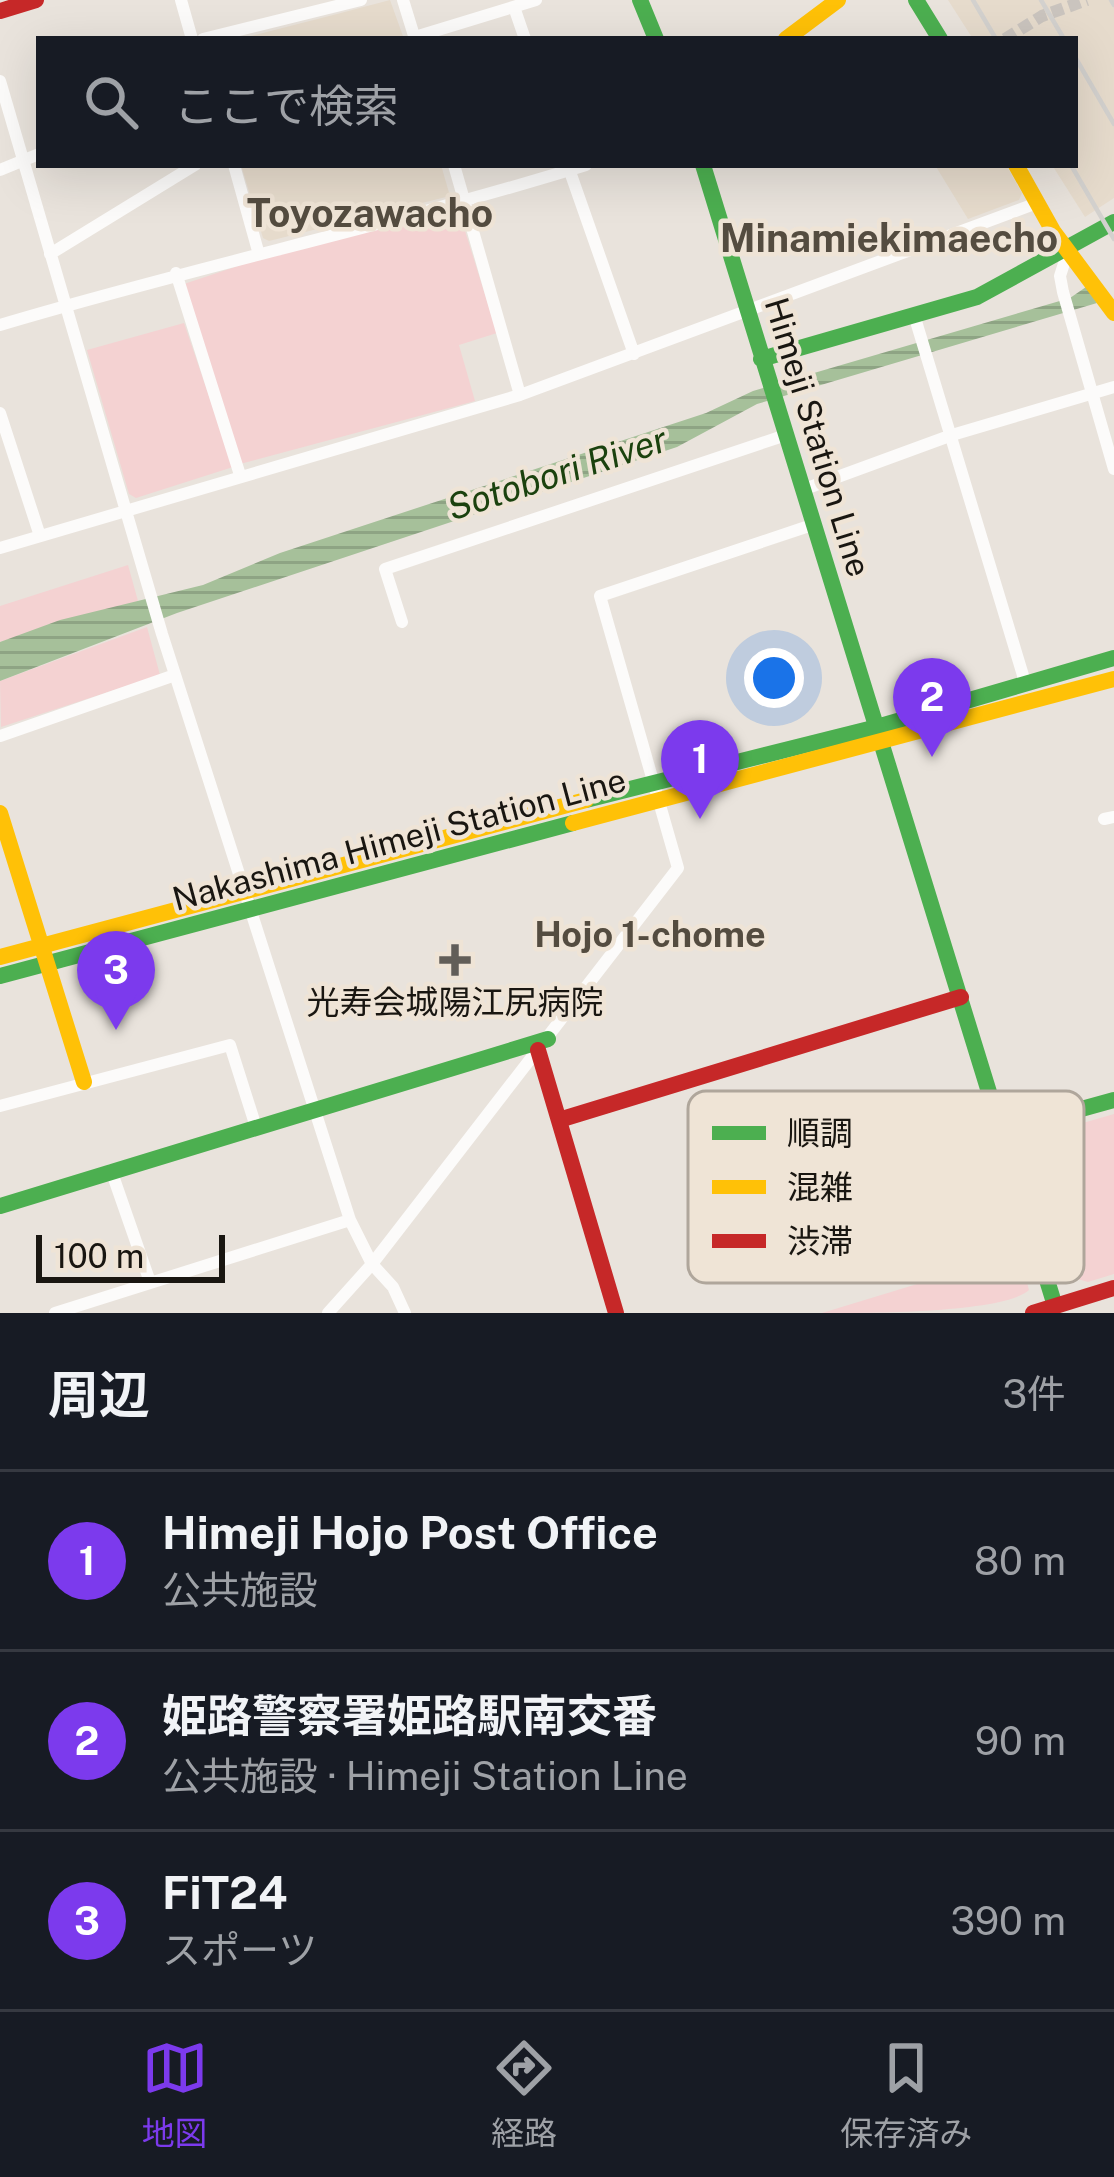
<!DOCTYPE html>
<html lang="ja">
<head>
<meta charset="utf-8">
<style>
  :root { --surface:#171b24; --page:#242831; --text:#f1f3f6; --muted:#9ea1a6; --line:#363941; --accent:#7c3aed }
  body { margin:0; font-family:"Public Sans","Noto Sans JP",sans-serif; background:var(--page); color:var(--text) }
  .scale { position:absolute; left:36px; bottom:30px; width:189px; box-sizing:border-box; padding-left:12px; border:6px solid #191611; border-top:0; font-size:33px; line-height:42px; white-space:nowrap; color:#191611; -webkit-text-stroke:9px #efe4d6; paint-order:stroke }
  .you { position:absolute; left:774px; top:678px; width:42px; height:42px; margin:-30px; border:9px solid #fff; border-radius:50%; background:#1a73e8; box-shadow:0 0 0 18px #1a73e833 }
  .badge { display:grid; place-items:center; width:78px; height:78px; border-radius:50%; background:var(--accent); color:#fff; font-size:39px; font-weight:700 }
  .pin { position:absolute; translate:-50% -99px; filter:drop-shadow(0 3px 6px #0008) }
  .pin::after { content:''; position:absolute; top:63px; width:42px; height:36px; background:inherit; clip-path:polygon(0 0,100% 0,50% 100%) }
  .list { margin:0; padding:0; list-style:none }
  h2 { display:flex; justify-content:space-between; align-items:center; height:156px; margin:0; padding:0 48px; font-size:51px }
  h2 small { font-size:39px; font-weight:400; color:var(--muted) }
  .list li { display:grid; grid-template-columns:78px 1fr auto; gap:36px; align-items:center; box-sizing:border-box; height:180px; padding:0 48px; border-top:3px solid var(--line) }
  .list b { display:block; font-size:45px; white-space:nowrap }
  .list p { margin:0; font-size:39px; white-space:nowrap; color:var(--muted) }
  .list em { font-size:39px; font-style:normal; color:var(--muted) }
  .icon { flex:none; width:66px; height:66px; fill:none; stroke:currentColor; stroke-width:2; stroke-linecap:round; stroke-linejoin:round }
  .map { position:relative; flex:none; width:1114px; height:1313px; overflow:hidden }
  .search { position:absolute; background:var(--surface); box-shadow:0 12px 48px #0002; left:36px; right:36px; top:36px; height:132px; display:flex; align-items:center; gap:30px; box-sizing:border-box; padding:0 42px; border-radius:0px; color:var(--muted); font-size:45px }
  .sheet { height:696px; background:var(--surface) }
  nav { display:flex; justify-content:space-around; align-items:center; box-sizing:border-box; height:168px; border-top:3px solid var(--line); background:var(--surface); font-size:33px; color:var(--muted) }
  nav a { display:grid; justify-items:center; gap:6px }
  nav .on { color:var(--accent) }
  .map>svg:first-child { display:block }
  .built { fill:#e6dbcc }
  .park { fill:#f4d2d2 }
  .water { fill:url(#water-rules) }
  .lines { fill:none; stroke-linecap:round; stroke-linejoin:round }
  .street-tunnel { stroke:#cac4be; stroke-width:12; stroke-dasharray:12 6; stroke-linecap:butt }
  .street { stroke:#fcfbfa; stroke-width:12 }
  .fast { stroke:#4caf50; stroke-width:16 }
  .slow { stroke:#ffc107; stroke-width:16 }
  .jam { stroke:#c62828; stroke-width:16 }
  .rail { stroke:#d3d1ce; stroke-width:4.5 }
  .poi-dot { fill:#625e58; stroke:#efe4d6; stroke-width:4.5 }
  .labels { text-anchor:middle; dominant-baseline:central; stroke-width:9; stroke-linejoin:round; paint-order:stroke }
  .street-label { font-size:33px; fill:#191611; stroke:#efe4d6 }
  .poi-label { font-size:33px; fill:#191611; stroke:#efe4d6 }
  .water-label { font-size:36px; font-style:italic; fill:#1b420e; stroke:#efe4d6 }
  .neighbourhood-label { font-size:36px; font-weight:bold; fill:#544c40; stroke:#efe4d6 }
  .quarter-label { font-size:39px; font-weight:bold; fill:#544c40; stroke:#efe4d6 }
  .key { fill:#efe4d6; stroke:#afa69b; stroke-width:3 }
  .key-label { font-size:33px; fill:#191611 }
</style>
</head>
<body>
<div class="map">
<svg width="1114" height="1313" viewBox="0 0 1114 1313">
  <defs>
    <pattern id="water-rules" width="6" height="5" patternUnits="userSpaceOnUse" patternTransform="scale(3)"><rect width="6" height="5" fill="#a6c09a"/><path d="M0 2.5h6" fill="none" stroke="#8ea484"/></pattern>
  </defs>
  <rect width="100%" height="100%" fill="#e9e3dc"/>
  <path class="built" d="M 390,0 L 404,39 L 239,39 L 337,14 Z
    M 948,0 L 1114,0 L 1114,198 L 1085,217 L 1052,165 L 1075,165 L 1075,39 L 973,39 Z
    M 241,165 L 441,165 L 450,196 L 269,241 L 263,238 Z
    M 935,165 L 1006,165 L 1022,193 L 1019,200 L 968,219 Z"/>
  <path class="park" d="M 453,211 L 460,215 L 497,333 L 459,345 L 475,401 L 240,464 L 184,284 L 271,255 Z
    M 184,323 L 233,467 L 136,498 L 129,494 L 87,350 Z
    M 128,565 L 138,601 L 0,642 L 0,606 Z
    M 147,627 L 160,675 L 1,727 L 0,681 Z
    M 1114,1114 L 1114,1274 L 1088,1282 L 1060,1274 L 1025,1156 L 1038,1136 Z
    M 1019,1253 L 1029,1290 C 1004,1313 868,1313 822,1313 Z"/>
  <path class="water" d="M 1086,287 L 1097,303 L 757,404 L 677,447 L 177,613 L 0,681 L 0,642 L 60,620 L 203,585 L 280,553 L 706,413 L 753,391 L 1070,298 Z"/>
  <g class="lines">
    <path class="street-tunnel" d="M 1005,39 L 1042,16 L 1087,0"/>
    <path class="street" d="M 181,0 L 192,39
      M 403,0 L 415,39
      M 514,7 L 525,39
      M 415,37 L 536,0
      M 203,39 L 361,0
      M 0,81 L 162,634 L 350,1220 L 372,1264 L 328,1313
      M 234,165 L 258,251
      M 454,165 L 520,395
      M 568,166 L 634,354
      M 0,170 L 39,154
      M 1068,251 L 1060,276 L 1063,292 L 1114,469
      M 50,254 L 195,165
      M 176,273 L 240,475
      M 915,318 L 1025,682
      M 0,325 C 194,267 392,225 586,165
      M 0,413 L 40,536
      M 802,490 L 952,435 L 1114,387
      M 0,548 L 520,395 L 1037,203
      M 402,622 L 385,569 L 786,435
      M 0,736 L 175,675
      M 1104,819 L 1114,817
      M 0,1106 L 230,1045 L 256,1127
      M 111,1170 L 150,1282
      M 55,1313 L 350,1220
      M 405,1313 L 393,1287 L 372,1264 L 678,868 L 600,596 L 812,525"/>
    <path class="fast" d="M 640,0 L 656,39
      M 916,0 L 940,39
      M 703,165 L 1055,1306
      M 761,359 L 977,297 L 1114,222
      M 586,800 L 877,727 L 1114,658
      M 0,976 L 573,823
      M 1002,1131 L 1114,1100
      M 0,1206 L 548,1039"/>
    <path class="slow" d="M 786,39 L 838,0
      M 1016,165 L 1053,231 L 1114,313
      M 0,813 L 84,1082
      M 573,823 L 1114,679
      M 0,957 L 586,800"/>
    <path class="jam" d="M 0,11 L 36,0
      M 538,1050 L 616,1313
      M 559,1120 L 961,997
      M 1033,1313 L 1114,1288"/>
    <path class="rail" d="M 973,0 L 996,39
      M 1041,0 L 1064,39
      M 1111,0 L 1114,5
      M 1075,57 L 1114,124
      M 1071,165 L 1114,239"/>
  </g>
  <path class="poi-dot" d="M449 942h12v12h12v12h-12v12h-12v-12h-12v-12h12z"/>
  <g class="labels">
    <g class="street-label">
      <text transform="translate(818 437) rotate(73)">Himeji Station Line</text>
      <text transform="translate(399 839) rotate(-15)">Nakashima Himeji Station Line</text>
    </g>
    <g class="poi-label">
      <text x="455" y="1002">光寿会城陽江尻病院</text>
    </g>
    <g class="water-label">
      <text transform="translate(557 473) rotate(-18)">Sotobori River</text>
    </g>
    <g class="neighbourhood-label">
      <text x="650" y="934">Hojo 1-chome</text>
    </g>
    <g class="quarter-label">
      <text x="370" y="213">Toyozawacho</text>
      <text x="889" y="238">Minamiekimaecho</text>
    </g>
  </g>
  <rect x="688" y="1091" width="396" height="192" rx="18" class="key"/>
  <rect x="712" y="1126" width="54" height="14" fill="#4caf50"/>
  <rect x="712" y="1180" width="54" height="14" fill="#ffc107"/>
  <rect x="712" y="1234" width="54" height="14" fill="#c62828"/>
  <g class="key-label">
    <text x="787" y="1145">順調</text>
    <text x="787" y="1199">混雑</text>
    <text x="787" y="1253">渋滞</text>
  </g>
</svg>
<div class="scale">100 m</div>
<div class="you"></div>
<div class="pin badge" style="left:700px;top:819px">1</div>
<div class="pin badge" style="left:932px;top:757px">2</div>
<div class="pin badge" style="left:116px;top:1030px">3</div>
<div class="search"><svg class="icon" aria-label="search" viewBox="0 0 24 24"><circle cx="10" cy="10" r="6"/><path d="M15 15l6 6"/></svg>ここで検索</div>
</div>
<section class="sheet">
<h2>周辺<small>3件</small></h2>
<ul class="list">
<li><span class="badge">1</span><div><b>Himeji Hojo Post Office</b><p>公共施設</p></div><em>80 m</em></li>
<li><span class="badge">2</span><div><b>姫路警察署姫路駅南交番</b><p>公共施設 · Himeji Station Line</p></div><em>90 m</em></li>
<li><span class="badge">3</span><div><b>FiT24</b><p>スポーツ</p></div><em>390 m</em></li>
</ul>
</section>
<nav>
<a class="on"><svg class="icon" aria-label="map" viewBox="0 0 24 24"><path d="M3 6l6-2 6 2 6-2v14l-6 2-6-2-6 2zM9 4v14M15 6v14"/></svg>地図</a>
<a><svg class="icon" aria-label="directions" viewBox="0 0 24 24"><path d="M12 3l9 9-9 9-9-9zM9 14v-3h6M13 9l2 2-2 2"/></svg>経路</a>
<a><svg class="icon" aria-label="saved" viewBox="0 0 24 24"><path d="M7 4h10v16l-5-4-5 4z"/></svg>保存済み</a>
</nav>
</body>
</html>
